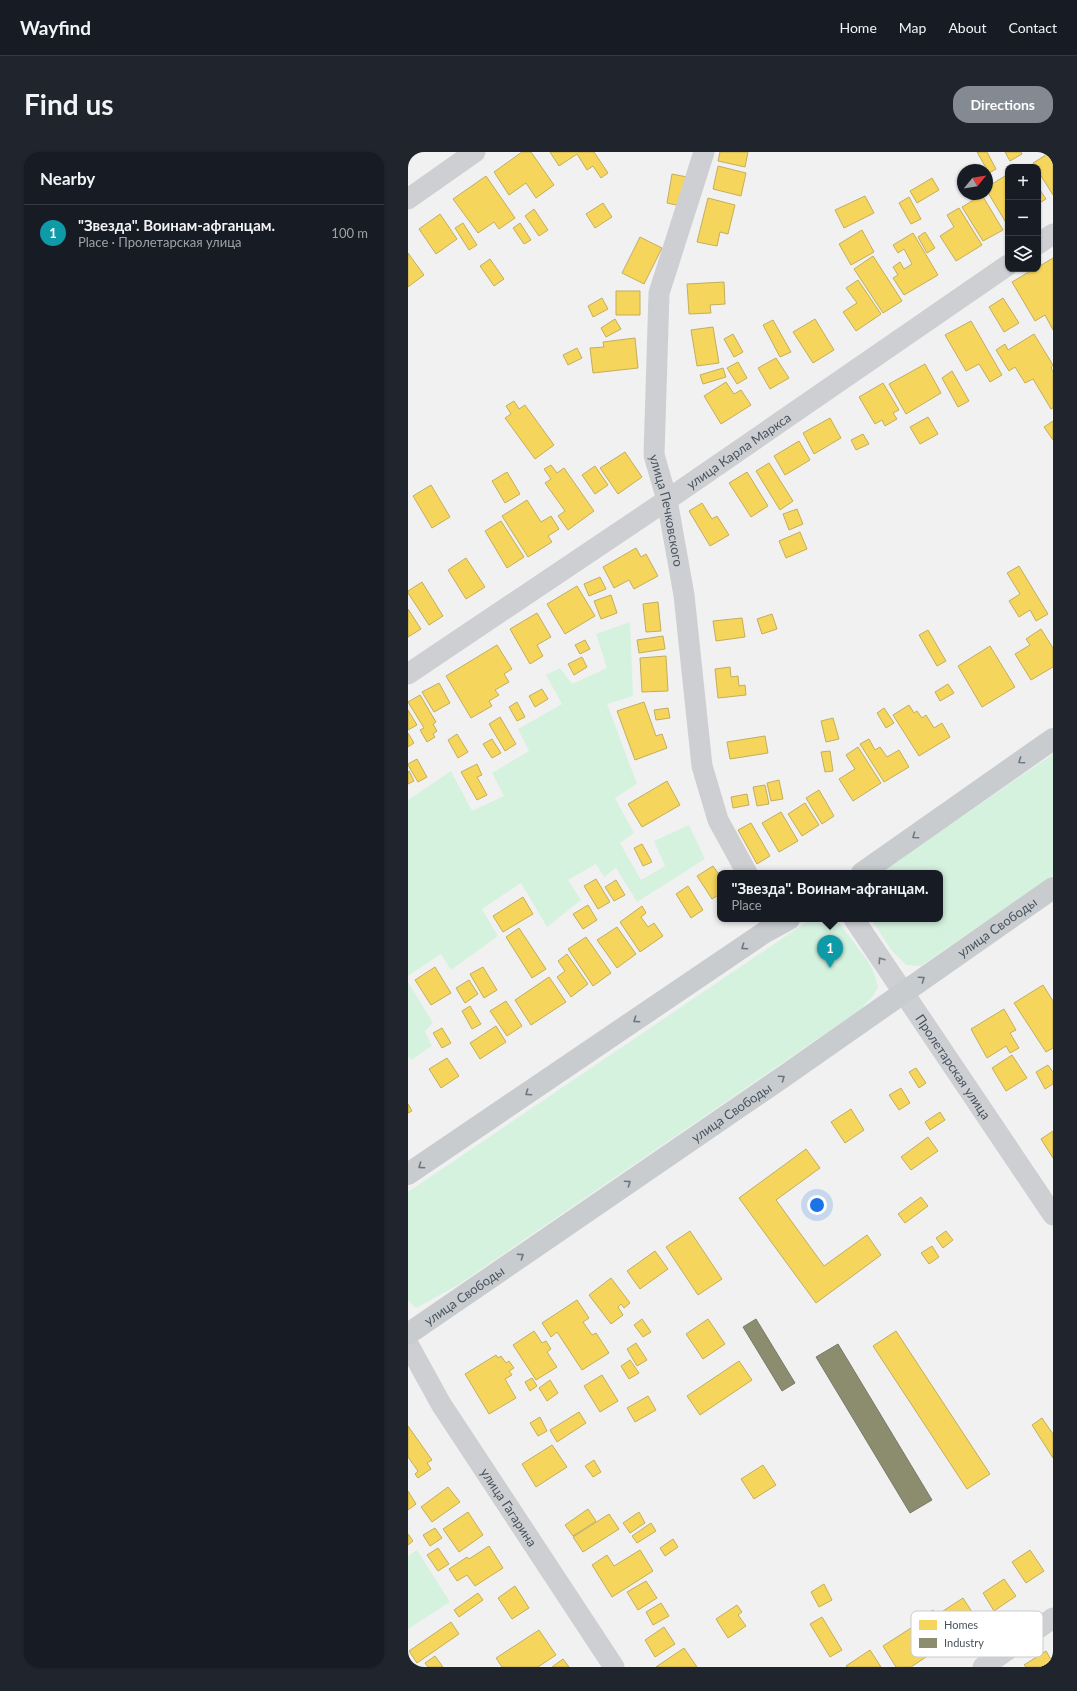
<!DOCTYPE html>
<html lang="en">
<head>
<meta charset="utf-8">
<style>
  :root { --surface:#171b24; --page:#20242c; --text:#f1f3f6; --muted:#9ea1a6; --line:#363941; --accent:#838a92 }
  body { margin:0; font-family:Lato,sans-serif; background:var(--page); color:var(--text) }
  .controls { position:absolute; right:12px; top:12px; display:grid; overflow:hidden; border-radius:8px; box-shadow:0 1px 3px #0004 }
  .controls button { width:36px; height:36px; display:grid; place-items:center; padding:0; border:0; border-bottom:1px solid var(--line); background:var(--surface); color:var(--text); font:20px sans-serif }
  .compass { position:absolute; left:549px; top:12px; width:36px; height:36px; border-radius:50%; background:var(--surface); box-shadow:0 1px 3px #0004; rotate:60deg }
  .you { position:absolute; left:409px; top:1053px; width:14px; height:14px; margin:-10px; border:3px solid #fff; border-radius:50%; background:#1a73e8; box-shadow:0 0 0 6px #1a73e833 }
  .badge { display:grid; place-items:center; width:26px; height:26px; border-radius:50%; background:var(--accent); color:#fff; font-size:13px; font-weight:700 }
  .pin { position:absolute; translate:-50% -33px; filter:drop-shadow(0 1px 2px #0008) }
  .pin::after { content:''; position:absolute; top:21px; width:14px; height:12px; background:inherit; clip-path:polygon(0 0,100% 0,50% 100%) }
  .popup { position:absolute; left:309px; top:718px; width:226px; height:52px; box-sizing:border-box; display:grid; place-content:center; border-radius:8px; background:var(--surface); filter:drop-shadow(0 1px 3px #0005); font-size:13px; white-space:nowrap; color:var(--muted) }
  .popup b { font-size:15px; color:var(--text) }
  .popup::after { content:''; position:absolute; left:50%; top:100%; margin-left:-8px; border:8px solid transparent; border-top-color:var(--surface) }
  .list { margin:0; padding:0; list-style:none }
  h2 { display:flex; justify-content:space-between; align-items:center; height:52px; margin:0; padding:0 16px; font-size:17px }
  h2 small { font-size:13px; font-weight:400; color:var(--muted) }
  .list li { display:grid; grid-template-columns:26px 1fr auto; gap:12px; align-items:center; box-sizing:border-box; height:56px; padding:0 16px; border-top:1px solid var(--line) }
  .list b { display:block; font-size:15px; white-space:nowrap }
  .list p { margin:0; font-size:13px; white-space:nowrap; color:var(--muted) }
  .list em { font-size:13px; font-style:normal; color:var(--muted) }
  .icon { flex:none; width:22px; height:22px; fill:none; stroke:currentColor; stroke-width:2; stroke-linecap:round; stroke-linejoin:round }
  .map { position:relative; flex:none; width:645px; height:1515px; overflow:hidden; border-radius:16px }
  header { display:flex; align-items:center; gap:24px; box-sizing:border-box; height:56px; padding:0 20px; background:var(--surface); border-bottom:1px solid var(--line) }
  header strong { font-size:19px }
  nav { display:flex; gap:22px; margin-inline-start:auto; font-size:14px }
  .intro { display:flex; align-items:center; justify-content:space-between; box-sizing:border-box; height:96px; padding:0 24px }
  h1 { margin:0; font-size:28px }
  .button { padding:10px 18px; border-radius:16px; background:var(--accent); color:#fff; font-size:14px; font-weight:700 }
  main { display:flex; gap:24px; padding:0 24px }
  aside { flex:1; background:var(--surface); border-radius:16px; box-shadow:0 1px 3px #0004 }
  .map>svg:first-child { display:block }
  .green { fill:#d5f2df }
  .homes { fill:#f6d55c; stroke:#c2ae5d }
  .industry { fill:#8c8c6e; stroke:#777b6a }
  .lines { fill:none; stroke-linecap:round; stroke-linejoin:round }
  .minor { stroke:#cdcfd2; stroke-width:21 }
  .major { stroke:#c8cccf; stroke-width:22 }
  .oneway { stroke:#6e7781 }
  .oneway2 { stroke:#767e87 }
  .labels { text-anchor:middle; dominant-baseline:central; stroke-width:4; stroke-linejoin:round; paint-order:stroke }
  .street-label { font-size:13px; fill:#47535f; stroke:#fff }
  .key { fill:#fff; stroke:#c8cbcf; stroke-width:1 }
  .key-label { font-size:11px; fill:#47535f }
</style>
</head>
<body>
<header>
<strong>Wayfind</strong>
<nav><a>Home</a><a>Map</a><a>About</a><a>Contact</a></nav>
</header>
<div class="intro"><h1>Find us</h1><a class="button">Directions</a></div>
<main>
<aside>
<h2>Nearby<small></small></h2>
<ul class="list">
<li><span class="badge" style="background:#0f9aa8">1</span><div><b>&quot;Звезда&quot;. Воинам-афганцам.</b><p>Place · Пролетарская улица</p></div><em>100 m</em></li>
</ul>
</aside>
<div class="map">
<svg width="645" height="1515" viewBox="0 0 645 1515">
  <rect width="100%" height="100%" fill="#f2f1f1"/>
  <path class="green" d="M 222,470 L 225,544 L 199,552 L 229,632 L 207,646 L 226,681 L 212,691 L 233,728 L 257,714 L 246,689 L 281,673 L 297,707 L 229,750 L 208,716 L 196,725 L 188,712 L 160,728 L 173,748 L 139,775 L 113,731 L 74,757 L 90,784 L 43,818 L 33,802 L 0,824 L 0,648 L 43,619 L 64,659 L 96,644 L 84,621 L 121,599 L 110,577 L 154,552 L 138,523 L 152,516 L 164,532 L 199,516 L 188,482 Z
    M 645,602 L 645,723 L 513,814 L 498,813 L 484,799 L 463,767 L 532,767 L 532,721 L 471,721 Z
    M 411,767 L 422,767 L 431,771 L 460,809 L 466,821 L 470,835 L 465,844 L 453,857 L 50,1133 L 8,1156 L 0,1149 L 0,1040 L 397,771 Z
    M 0,830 L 25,871 L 17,879 L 24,894 L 3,908 L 0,904 Z
    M 9,1398 L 42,1450 L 0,1477 L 0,1404 Z"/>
  <path class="homes" d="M 114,0 L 123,0 L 146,33 L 128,46 L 118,31 L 101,43 L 86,20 Z
    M 142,0 L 186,0 L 200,21 L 193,26 L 185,14 L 179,18 L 169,2 L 151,14 Z
    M 312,0 L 340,0 L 337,15 L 310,9 Z
    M 569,0 L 579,0 L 588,17 L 581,21 Z
    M 597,0 L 613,0 L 614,2 L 602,9 Z
    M 641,1 L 645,8 L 645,43 L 630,19 L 630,15 L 628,15 L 625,11 Z
    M 310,14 L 338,21 L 333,44 L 305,37 Z
    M 264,22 L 279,25 L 273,54 L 259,51 Z
    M 78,24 L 107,66 L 91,77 L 86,70 L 70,81 L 45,47 Z
    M 597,24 L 600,30 L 600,74 L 579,39 L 579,35 Z
    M 524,26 L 531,38 L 509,51 L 502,39 Z
    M 630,35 L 638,47 L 630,52 Z
    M 574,43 L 595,78 L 575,89 L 554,55 Z
    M 457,44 L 466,61 L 436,76 L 427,58 Z
    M 501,45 L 513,67 L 503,72 L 491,51 Z
    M 300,46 L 327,53 L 320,82 L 312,80 L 309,94 L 289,90 Z
    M 195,51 L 204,65 L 187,76 L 178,62 Z
    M 551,56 L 574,93 L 548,109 L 532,84 L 546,75 L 539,63 Z
    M 126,57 L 140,78 L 131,84 L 117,64 Z
    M 32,62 L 49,87 L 28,102 L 11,77 Z
    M 55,71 L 69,93 L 61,98 L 47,76 Z
    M 112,71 L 123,88 L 116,92 L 105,76 Z
    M 454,78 L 466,100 L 443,113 L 431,92 Z
    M 517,80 L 527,96 L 519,101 L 510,85 Z
    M 505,81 L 530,123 L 496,143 L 485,126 L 490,123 L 485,115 L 492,110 L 496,117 L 504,112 L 496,97 L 490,101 L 485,93 Z
    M 232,85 L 254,96 L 236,132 L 214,121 Z
    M 0,101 L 16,123 L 0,135 Z
    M 465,104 L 494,149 L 475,161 L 446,117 Z
    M 645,106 L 645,178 L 637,163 L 627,169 L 604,130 L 626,117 L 630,117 L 630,115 Z
    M 82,107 L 96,127 L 86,134 L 72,114 Z
    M 450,128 L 473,162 L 448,179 L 435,160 L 449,151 L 438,136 Z
    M 316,130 L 317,152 L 302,153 L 303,161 L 281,162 L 279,132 Z
    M 208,139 L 232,139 L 232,163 L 208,163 Z
    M 194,146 L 200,157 L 185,165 L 180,154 Z
    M 595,146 L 611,171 L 596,180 L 581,155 Z
    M 207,167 L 213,177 L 198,185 L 193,176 Z
    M 407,167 L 426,198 L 405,211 L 385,180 Z
    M 365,168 L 383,200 L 372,205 L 355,173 Z
    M 563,169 L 594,223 L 582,230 L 571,212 L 558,219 L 537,183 Z
    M 305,175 L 311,211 L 289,214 L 283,178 Z
    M 325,182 L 335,200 L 326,205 L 316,187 Z
    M 626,182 L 645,213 L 643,216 L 645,219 L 645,256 L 643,257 L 625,227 L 617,231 L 607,215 L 601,219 L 588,198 L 597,192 L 600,198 Z
    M 227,186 L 230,216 L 185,221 L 182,196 L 196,195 L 195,190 Z
    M 169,196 L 174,206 L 160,213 L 155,203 Z
    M 368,206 L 381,226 L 362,237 L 350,216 Z
    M 330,210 L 339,226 L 329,232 L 319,216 Z
    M 517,212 L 533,241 L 498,262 L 481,232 Z
    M 315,216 L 318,225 L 295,232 L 292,223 Z
    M 544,219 L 561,249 L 550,255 L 534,226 Z
    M 318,230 L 326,242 L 333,238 L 343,253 L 313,272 L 296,244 Z
    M 475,231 L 491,258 L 485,261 L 489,267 L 477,274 L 474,268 L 467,272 L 451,245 Z
    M 106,249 L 111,257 L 117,253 L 146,293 L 127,307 L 97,266 L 103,262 L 98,254 Z
    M 520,265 L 530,282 L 512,292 L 502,275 Z
    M 422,266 L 433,286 L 406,302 L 395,281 Z
    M 645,269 L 645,288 L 636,275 Z
    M 455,282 L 461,292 L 448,298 L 443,288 Z
    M 391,289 L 402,308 L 377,323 L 366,304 Z
    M 217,300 L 234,325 L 210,342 L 192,316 Z
    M 361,311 L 385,349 L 372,358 L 348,319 Z
    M 143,313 L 149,321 L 156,316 L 186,359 L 160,378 L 150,364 L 157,359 L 137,331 L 143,327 L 136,317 Z
    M 187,314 L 200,333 L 187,342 L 174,323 Z
    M 99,320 L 112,342 L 97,351 L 84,329 Z
    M 339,320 L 360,354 L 343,365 L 321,331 Z
    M 23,333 L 42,365 L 24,376 L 5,344 Z
    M 119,348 L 133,370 L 143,364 L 151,377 L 140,384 L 144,390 L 120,405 L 94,364 Z
    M 294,351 L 304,367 L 309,364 L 321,383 L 302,394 L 281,359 Z
    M 389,357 L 395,372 L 381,378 L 375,362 Z
    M 93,369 L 116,405 L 99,416 L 77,379 Z
    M 392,380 L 399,397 L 378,406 L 371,389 Z
    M 228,396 L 233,405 L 238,402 L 250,424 L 226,437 L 221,428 L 206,436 L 195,415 Z
    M 58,406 L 77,435 L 58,447 L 40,418 Z
    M 611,414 L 640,462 L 628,469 L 622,458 L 611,465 L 601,449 L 612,442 L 599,421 Z
    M 192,425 L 198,437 L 181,444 L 176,432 Z
    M 14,430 L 35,464 L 21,473 L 0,441 L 0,439 Z
    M 169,434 L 187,464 L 157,482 L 139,452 Z
    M 203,443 L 209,461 L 193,467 L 186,449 Z
    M 250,450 L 253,479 L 238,480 L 235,452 Z
    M 0,457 L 13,477 L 0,485 Z
    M 129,461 L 143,485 L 129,493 L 135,504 L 122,512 L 102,477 Z
    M 364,462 L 369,477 L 354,482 L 349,467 Z
    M 334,466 L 337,485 L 308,489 L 305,469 Z
    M 633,477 L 645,496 L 645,515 L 623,528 L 607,502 L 622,493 L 618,487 Z
    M 520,478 L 538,509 L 529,514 L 511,483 Z
    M 255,484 L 257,497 L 231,501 L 229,488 Z
    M 177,488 L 182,497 L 172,502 L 167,493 Z
    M 89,493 L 104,517 L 96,522 L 101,530 L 87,538 L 91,543 L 81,549 L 84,554 L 63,566 L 38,524 Z
    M 582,494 L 607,535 L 574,555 L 550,514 Z
    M 258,504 L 260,539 L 234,540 L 232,506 Z
    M 174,505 L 179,515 L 166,523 L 160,512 Z
    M 322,515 L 323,525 L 330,524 L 331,534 L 337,533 L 338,543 L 310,546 L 307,517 Z
    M 31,531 L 42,551 L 26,560 L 14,540 Z
    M 540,532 L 546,541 L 532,549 L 527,540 Z
    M 134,537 L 140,547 L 127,555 L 121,544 Z
    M 12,543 L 28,570 L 25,572 L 29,579 L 25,582 L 27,585 L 19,590 L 12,578 L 16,576 L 0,550 Z
    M 109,550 L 117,565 L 109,569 L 101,555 Z
    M 236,550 L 248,584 L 254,582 L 259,596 L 227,608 L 209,559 Z
    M 501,553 L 506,561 L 509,559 L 514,566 L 518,563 L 526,576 L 534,571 L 542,585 L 511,604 L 485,563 Z
    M 260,556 L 262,566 L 248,568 L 246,558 Z
    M 476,556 L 486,571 L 478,576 L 469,561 Z
    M 0,558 L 9,573 L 0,578 Z
    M 92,565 L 108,592 L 97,599 L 81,572 Z
    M 425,566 L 431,587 L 418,590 L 413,569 Z
    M 0,581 L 6,591 L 0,595 Z
    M 49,582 L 60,600 L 50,606 L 40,588 Z
    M 357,584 L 360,601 L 322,607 L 319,590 Z
    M 84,587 L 93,601 L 84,606 L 75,592 Z
    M 461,587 L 467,598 L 472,595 L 479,605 L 491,598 L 501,615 L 476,630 L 452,592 Z
    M 450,595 L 473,631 L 445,649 L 431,627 L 447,617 L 438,603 Z
    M 422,599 L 425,619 L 417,620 L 413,600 Z
    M 9,607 L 19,625 L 10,630 L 0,613 L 0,612 Z
    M 69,612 L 74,623 L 69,625 L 79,643 L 69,648 L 53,620 Z
    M 1,619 L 6,629 L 0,632 L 0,620 Z
    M 371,628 L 375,647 L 363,649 L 359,631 Z
    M 259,629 L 272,653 L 234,675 L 220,652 Z
    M 357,633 L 361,652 L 349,654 L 345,635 Z
    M 411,638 L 426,664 L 414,672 L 398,646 Z
    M 339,642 L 341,653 L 325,656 L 323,645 Z
    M 397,651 L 411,673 L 394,684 L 380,662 Z
    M 373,660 L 390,689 L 371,700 L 354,671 Z
    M 343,671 L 362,704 L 349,712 L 330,678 Z
    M 234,692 L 244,710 L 235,714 L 226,696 Z
    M 305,714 L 312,724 L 312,742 L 304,747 L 289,724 Z
    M 188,727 L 202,750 L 190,757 L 176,734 Z
    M 208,728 L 217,743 L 206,749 L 197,735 Z
    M 280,734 L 295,758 L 283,766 L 268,742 Z
    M 115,745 L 125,762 L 95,780 L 85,764 Z
    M 180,753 L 189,768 L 175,777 L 165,762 Z
    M 234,754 L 238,761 L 233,765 L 240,775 L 246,771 L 255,784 L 232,800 L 212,770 Z
    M 209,775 L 228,802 L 209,816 L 189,788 Z
    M 111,776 L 138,817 L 124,826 L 98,785 Z
    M 178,785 L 203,821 L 185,834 L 160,797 Z
    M 159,802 L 180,832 L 163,845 L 149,825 L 157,819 L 150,809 Z
    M 27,815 L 43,841 L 23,853 L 7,828 Z
    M 75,815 L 89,838 L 76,846 L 62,822 Z
    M 141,825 L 158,850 L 123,873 L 107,848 Z
    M 61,828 L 70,842 L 57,851 L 48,836 Z
    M 635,833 L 645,849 L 645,896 L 638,900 L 606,851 Z
    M 98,849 L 114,874 L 99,884 L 82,859 Z
    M 62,854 L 73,872 L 64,877 L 54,859 Z
    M 596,857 L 608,878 L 602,881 L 611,896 L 602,901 L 598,894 L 579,906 L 563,877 Z
    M 88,874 L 98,890 L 72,907 L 62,891 Z
    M 34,876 L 43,891 L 34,896 L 25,881 Z
    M 604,903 L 619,926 L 598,939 L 584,916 Z
    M 39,906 L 51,924 L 33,936 L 21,917 Z
    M 640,913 L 645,920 L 645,932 L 637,937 L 628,920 Z
    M 508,916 L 518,931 L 511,936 L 501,920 Z
    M 493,936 L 502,951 L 491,958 L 481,943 Z
    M 0,952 L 4,959 L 0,961 Z
    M 443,957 L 456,978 L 437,991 L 423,970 Z
    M 532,960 L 537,968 L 522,978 L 517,970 Z
    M 645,979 L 645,1006 L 633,987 Z
    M 520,985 L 530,999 L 503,1018 L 493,1005 Z
    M 398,997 L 412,1016 L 368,1048 L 416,1114 L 459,1083 L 473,1103 L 408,1151 L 331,1046 Z
    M 513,1045 L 520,1054 L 497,1071 L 490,1062 Z
    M 282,1079 L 314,1127 L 290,1143 L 258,1095 Z
    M 538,1079 L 545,1088 L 535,1096 L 528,1086 Z
    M 524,1094 L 531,1105 L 521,1112 L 513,1101 Z
    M 247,1099 L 260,1117 L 232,1137 L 219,1119 Z
    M 203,1126 L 222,1151 L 216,1156 L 213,1152 L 210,1155 L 215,1163 L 203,1172 L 181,1143 Z
    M 169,1148 L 181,1166 L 175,1170 L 184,1183 L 188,1181 L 201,1201 L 174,1218 L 149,1180 L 143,1185 L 134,1171 Z
    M 234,1167 L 243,1180 L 235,1185 L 226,1173 Z
    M 300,1167 L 317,1192 L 295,1207 L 278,1182 Z
    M 126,1179 L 134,1191 L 138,1189 L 143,1197 L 139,1200 L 149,1215 L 128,1228 L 105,1193 Z
    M 488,1179 L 582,1322 L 559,1337 L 465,1194 Z
    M 228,1191 L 239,1208 L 229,1214 L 219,1197 Z
    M 88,1203 L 90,1206 L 93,1204 L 98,1211 L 101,1209 L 106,1216 L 101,1219 L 104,1223 L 97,1227 L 108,1246 L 81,1262 L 57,1222 Z
    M 222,1208 L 231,1221 L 221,1227 L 213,1214 Z
    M 331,1209 L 344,1228 L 292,1263 L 279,1244 Z
    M 194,1223 L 210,1249 L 192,1260 L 176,1234 Z
    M 124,1226 L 129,1234 L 122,1239 L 117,1230 Z
    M 142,1228 L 150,1241 L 139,1249 L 131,1236 Z
    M 240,1244 L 248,1258 L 227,1270 L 219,1256 Z
    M 171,1260 L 178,1271 L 149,1290 L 142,1278 Z
    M 132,1265 L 139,1279 L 130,1284 L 122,1271 Z
    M 634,1266 L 645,1282 L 645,1306 L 624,1273 Z
    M 0,1274 L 24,1308 L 19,1311 L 23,1317 L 10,1326 L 7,1322 L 10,1319 L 0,1305 Z
    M 144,1293 L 159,1315 L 128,1335 L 114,1312 Z
    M 186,1308 L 193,1320 L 185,1325 L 177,1314 Z
    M 355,1313 L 368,1333 L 346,1347 L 333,1327 Z
    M 40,1335 L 52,1350 L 24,1370 L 13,1355 Z
    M 0,1339 L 8,1352 L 0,1358 Z
    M 180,1357 L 188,1369 L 165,1384 L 157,1373 Z
    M 60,1360 L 75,1383 L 51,1400 L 35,1377 Z
    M 231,1360 L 237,1371 L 222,1381 L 215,1371 Z
    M 201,1362 L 211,1377 L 175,1400 L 165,1385 Z
    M 243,1371 L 248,1379 L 229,1391 L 224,1384 Z
    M 27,1376 L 34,1386 L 22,1394 L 15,1383 Z
    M 0,1382 L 5,1389 L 0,1393 Z
    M 265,1387 L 270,1395 L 257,1404 L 252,1396 Z
    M 81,1394 L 95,1416 L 67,1434 L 59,1423 L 49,1429 L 41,1417 L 59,1405 L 61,1407 Z
    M 30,1396 L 41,1412 L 30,1419 L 19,1403 Z
    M 232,1398 L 245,1419 L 204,1445 L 184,1413 L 199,1403 L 206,1414 Z
    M 622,1398 L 636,1419 L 618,1431 L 604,1410 Z
    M 596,1427 L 608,1444 L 586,1459 L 575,1441 Z
    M 238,1429 L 249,1446 L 230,1458 L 219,1440 Z
    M 416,1432 L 424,1448 L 411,1455 L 403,1440 Z
    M 107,1434 L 121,1456 L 104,1467 L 90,1446 Z
    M 70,1441 L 75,1448 L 51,1465 L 46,1458 Z
    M 555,1446 L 573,1474 L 553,1487 L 535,1459 Z
    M 253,1451 L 261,1464 L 245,1473 L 238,1460 Z
    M 329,1453 L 334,1460 L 330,1463 L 338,1474 L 320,1486 L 308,1467 Z
    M 525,1458 L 545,1488 L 531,1497 L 511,1467 Z
    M 414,1465 L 434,1498 L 422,1505 L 402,1472 Z
    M 43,1470 L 51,1482 L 9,1511 L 1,1499 Z
    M 256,1475 L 267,1492 L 247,1505 L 237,1488 Z
    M 503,1476 L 521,1503 L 503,1515 L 488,1515 L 475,1494 Z
    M 131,1478 L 148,1503 L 130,1515 L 94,1515 L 88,1506 Z
    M 276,1496 L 289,1515 L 248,1515 Z
    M 462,1498 L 473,1515 L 439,1515 L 438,1514 Z
    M 638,1499 L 645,1511 L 645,1515 L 618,1515 L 616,1513 Z
    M 27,1504 L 35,1515 L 20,1515 L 17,1511 Z
    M 155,1507 L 161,1515 L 144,1515 Z"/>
  <path class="industry" d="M 348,1167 L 387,1231 L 374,1239 L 335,1175 Z
    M 430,1192 L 524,1348 L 502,1361 L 408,1205 Z"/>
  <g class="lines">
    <g class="minor">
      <path id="s1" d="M 296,0 L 251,141 L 246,303 L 259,348 L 276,443 L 294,614 L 310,668 L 339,721"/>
      <path d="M 0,47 L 67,0"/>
      <path d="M 630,92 L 645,82"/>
      <path id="s2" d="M 0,522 L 259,348 L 600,113"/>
      <path id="s3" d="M 446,767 L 645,1063"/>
      <path id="s4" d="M 0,1192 L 33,1252 L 206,1515"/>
      <path d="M 575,1515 L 645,1466"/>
    </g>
    <g class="major">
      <path d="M 454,721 L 645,587"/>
      <path d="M 0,1022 L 357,780 L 381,767"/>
      <path id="s5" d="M 0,1182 L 375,925 L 645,736"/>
    </g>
  </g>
  <defs><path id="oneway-chevron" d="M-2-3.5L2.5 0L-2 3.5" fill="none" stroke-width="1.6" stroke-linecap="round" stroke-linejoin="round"/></defs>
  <g class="oneway">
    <use href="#oneway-chevron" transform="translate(613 609) rotate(145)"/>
    <use href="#oneway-chevron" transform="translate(507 684) rotate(145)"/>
    <use href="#oneway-chevron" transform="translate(336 795) rotate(146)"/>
    <use href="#oneway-chevron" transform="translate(514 827) rotate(-35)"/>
    <use href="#oneway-chevron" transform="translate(228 868) rotate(146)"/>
    <use href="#oneway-chevron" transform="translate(374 926) rotate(-35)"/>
    <use href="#oneway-chevron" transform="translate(120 941) rotate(146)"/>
    <use href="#oneway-chevron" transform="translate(13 1014) rotate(146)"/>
    <use href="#oneway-chevron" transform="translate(220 1031) rotate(-34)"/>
    <use href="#oneway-chevron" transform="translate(113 1104) rotate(-34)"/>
  </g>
  <use class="oneway2" href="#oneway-chevron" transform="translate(473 808) rotate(-124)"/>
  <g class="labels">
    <g class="street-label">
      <text stroke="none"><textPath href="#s2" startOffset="399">улица Карла Маркса</textPath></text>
      <text stroke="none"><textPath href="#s1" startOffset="367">улица Печковского</textPath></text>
      <text stroke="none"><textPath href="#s5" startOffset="716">улица Свободы</textPath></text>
      <text stroke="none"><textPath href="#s3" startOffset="178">Пролетарская улица</textPath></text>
      <text stroke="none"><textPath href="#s5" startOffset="392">улица Свободы</textPath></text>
      <text stroke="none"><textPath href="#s5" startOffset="68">улица Свободы</textPath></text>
      <text stroke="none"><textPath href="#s4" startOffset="192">улица Гагарина</textPath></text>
    </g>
  </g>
  <rect x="503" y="1459" width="132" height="46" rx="6" class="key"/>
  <rect x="511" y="1468" width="18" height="10" fill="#f6d55c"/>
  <rect x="511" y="1486" width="18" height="10" fill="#8c8c6e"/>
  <g class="key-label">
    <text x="536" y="1477">Homes</text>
    <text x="536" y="1495">Industry</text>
  </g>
</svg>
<div class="controls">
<button>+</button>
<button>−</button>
<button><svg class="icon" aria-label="layers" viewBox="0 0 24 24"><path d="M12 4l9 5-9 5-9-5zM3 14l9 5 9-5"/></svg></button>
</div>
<svg class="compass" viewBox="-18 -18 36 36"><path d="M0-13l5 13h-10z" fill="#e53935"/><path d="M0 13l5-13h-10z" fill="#9ea1a6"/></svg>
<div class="you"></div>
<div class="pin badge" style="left:422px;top:816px;background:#0f9aa8">1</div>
<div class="popup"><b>&quot;Звезда&quot;. Воинам-афганцам.</b>Place</div>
</div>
</main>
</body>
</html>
